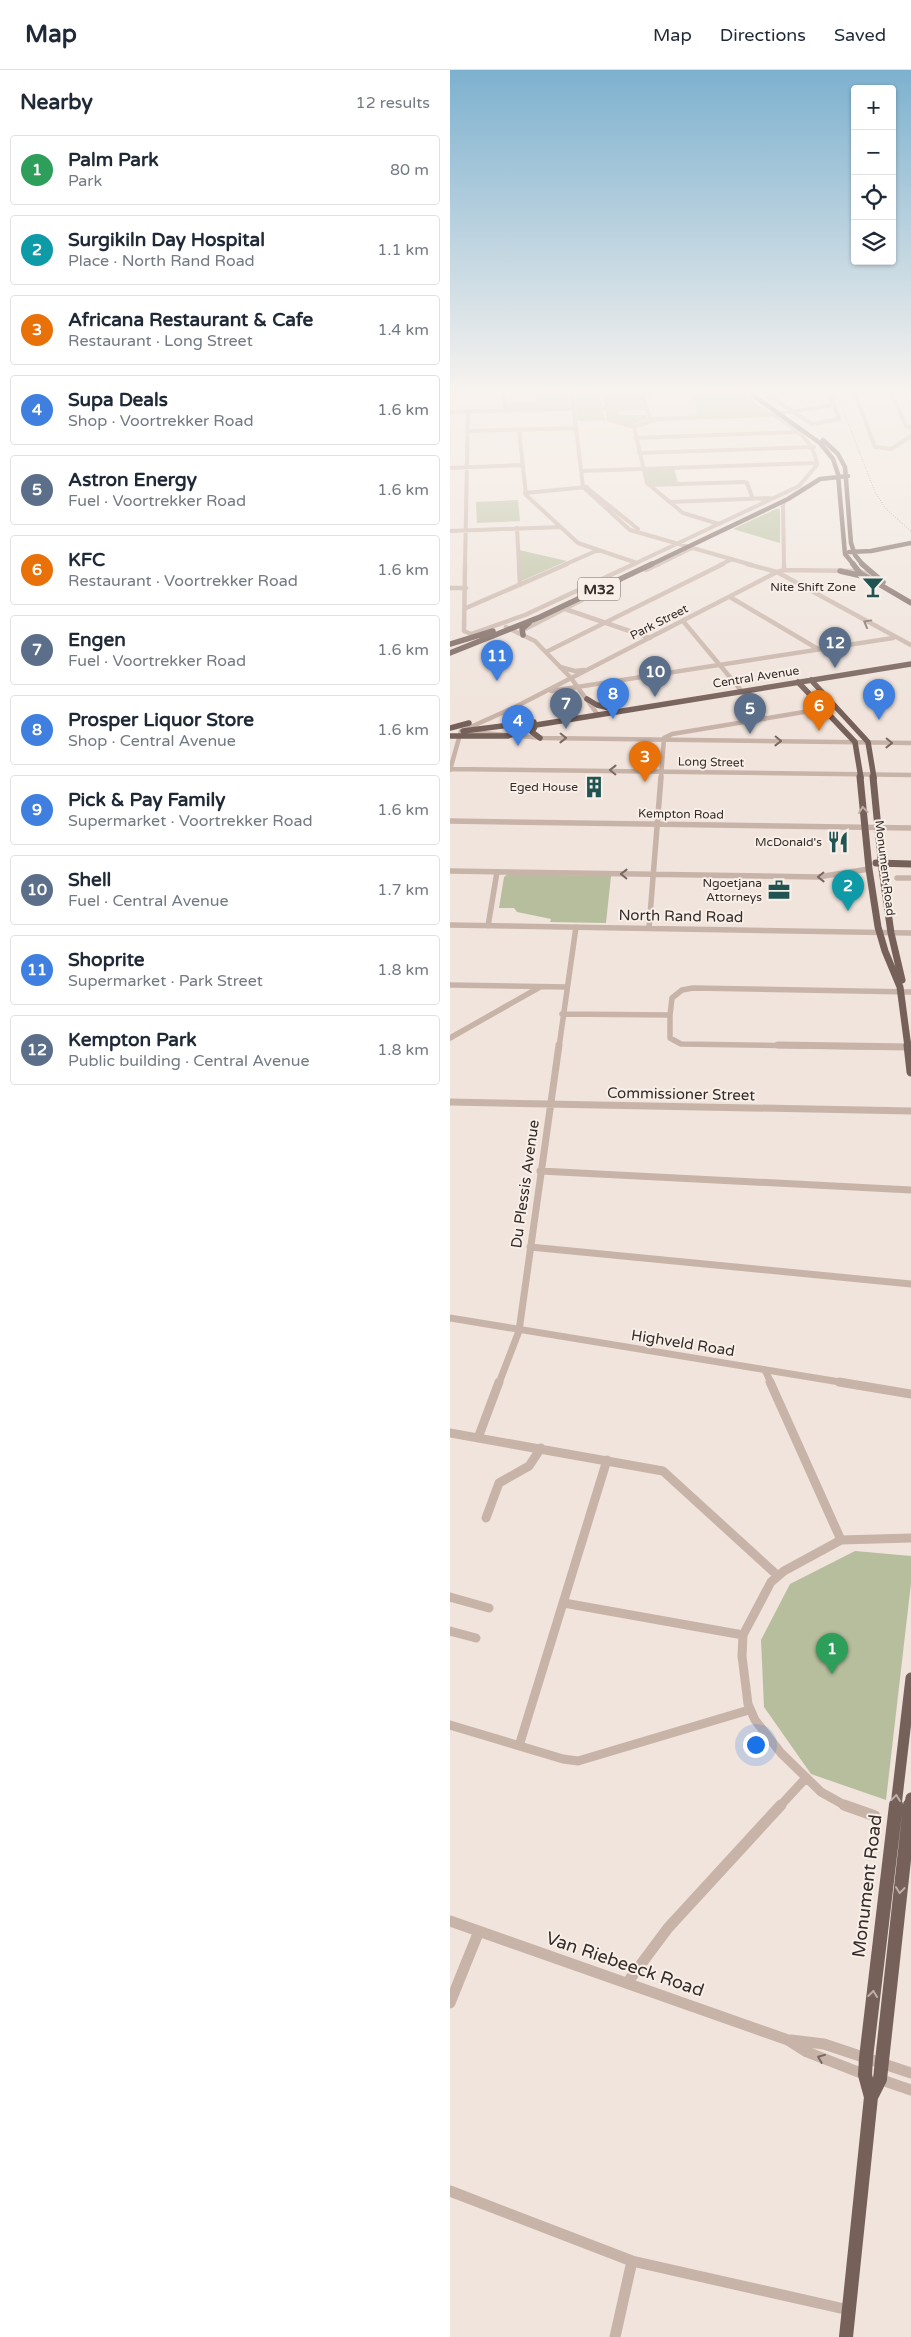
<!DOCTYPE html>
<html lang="en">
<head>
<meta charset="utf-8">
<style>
  :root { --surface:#fff; --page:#f6f6f7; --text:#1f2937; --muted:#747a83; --line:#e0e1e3; --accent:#111827 }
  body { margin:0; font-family:"Varela Round",sans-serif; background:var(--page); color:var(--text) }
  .controls { position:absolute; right:15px; top:15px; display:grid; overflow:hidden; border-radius:5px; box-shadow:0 1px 4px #0004 }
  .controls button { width:45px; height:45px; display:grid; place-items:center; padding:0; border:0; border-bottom:1px solid var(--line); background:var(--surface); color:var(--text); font:25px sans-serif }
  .you { position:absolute; left:305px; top:1674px; width:18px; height:18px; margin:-12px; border:4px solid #fff; border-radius:50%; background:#1a73e8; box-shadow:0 0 0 8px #1a73e833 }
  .badge { display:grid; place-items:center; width:32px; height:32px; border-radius:50%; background:var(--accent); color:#fff; font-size:16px; font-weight:700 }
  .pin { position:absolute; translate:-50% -41px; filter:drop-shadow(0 1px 2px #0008) }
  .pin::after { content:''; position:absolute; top:26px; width:18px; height:15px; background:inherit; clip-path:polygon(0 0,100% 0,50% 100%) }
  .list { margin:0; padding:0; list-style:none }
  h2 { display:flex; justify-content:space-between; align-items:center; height:65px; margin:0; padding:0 20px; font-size:21px }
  h2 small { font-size:16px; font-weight:400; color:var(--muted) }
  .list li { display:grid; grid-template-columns:32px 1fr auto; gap:15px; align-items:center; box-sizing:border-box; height:70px; margin:0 10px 10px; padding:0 10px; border:1px solid var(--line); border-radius:5px }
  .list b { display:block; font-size:19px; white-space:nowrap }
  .list p { margin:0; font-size:16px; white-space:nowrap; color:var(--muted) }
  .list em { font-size:16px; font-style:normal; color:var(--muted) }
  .icon { flex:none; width:28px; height:28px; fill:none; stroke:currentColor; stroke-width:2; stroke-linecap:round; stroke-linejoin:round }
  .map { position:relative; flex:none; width:461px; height:2267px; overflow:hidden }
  header { display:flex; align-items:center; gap:30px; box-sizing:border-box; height:70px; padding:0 25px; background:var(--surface); border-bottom:1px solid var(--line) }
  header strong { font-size:24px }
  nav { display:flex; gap:28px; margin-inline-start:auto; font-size:18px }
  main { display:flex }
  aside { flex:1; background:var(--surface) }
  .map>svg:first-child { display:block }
  .green { fill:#b7be9d }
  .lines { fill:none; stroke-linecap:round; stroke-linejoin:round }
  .minor-far5 { stroke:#c8b3a8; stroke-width:4 }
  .minor-far4 { stroke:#c8b3a8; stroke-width:4.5 }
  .minor-far3 { stroke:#c8b3a8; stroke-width:5.5 }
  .minor-far2 { stroke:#c8b3a8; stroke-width:7 }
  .minor-far1 { stroke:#c8b3a8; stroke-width:9 }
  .minor { stroke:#c8b3a8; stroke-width:11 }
  .major-far5 { stroke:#76605a; stroke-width:4.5 }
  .major-far4 { stroke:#76605a; stroke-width:5.5 }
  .major-far3 { stroke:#76605a; stroke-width:7 }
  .major-far2 { stroke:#76605a; stroke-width:9 }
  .major-far1 { stroke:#76605a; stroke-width:11 }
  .major { stroke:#76605a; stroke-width:14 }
  .rail { stroke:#352b28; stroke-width:1; stroke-dasharray:0.5 2; stroke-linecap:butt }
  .oneway { stroke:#776862 }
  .oneway2 { stroke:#beafa8 }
  .labels { text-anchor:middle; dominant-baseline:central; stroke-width:4; stroke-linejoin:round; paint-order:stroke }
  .far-poi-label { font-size:12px; fill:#352b28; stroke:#f8efe8; text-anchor:end }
  .far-street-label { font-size:12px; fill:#352b28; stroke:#f8efe8 }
  .shield { fill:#f8efe8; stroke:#706662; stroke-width:1 }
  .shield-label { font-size:14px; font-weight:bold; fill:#352b28 }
  .street-label { font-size:15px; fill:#352b28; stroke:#f8efe8 }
  .near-street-label { font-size:18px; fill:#352b28; stroke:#f8efe8 }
</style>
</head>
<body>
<header>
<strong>Map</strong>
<nav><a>Map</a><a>Directions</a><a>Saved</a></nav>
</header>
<main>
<aside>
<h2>Nearby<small>12 results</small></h2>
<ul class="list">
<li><span class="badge" style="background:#2e9e5b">1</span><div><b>Palm Park</b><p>Park</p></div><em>80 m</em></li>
<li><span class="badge" style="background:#0f9aa8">2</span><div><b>Surgikiln Day Hospital</b><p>Place · North Rand Road</p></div><em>1.1 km</em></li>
<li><span class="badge" style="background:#e8710a">3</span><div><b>Africana Restaurant &amp; Cafe</b><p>Restaurant · Long Street</p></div><em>1.4 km</em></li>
<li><span class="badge" style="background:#3f7fe0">4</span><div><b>Supa Deals</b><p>Shop · Voortrekker Road</p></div><em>1.6 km</em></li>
<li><span class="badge" style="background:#5c6f8a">5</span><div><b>Astron Energy</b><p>Fuel · Voortrekker Road</p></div><em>1.6 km</em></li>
<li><span class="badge" style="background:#e8710a">6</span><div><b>KFC</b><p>Restaurant · Voortrekker Road</p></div><em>1.6 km</em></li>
<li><span class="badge" style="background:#5c6f8a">7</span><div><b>Engen</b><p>Fuel · Voortrekker Road</p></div><em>1.6 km</em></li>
<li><span class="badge" style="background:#3f7fe0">8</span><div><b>Prosper Liquor Store</b><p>Shop · Central Avenue</p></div><em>1.6 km</em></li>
<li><span class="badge" style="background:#3f7fe0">9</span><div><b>Pick &amp; Pay Family</b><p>Supermarket · Voortrekker Road</p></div><em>1.6 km</em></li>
<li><span class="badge" style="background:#5c6f8a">10</span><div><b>Shell</b><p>Fuel · Central Avenue</p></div><em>1.7 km</em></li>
<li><span class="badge" style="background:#3f7fe0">11</span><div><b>Shoprite</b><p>Supermarket · Park Street</p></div><em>1.8 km</em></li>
<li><span class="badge" style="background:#5c6f8a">12</span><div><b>Kempton Park</b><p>Public building · Central Avenue</p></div><em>1.8 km</em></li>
</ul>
</aside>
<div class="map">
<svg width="461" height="2267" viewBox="0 0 461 2267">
  <rect width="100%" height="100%" fill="#f0e4dc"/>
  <path class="green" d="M 86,324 L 118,324 L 119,337 L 57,339 L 57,332 L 87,332 Z
    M 149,324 L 153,337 L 125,338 L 126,325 Z
    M 188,324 L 194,340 L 169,341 L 168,345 L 196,345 L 197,349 L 181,355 L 160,350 L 155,327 Z
    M 242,324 L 293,324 L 321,344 L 247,346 Z
    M 152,338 L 155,350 L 128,351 L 126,339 Z
    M 224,398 L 228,413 L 199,414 L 196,400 Z
    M 68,430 L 70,451 L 27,453 L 26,432 Z
    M 326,439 L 330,439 L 330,473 L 283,459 Z
    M 69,480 L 117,491 L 69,512 Z
    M 58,804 L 161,806 L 156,853 L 100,852 L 101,849 L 67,842 L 64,838 L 49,838 L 54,807 Z
    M 405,1481 L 461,1486 L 461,1513 L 436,1730 L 361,1704 L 314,1637 L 311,1570 L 340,1514 Z"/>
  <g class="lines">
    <path class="minor-far5" d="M 54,324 L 55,340
      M 122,324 L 133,417
      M 191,324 L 201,350
      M 202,324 L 155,327 L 159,350 L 184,357 L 206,349 L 318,345 L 384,335
      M 316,324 L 362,354 L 389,349 L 380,324
      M 405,324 L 425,377 L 441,379 L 461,366
      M 442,324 L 456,356 L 461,358
      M 319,327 L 334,324
      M 0,342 L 156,338
      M 184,357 L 197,413 L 233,443 L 269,454
      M 69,360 L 76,425 L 128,473 L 187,493
      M 18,361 L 127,358
      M 185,368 L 349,362
      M 189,383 L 364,377
      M 0,398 L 73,395
      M 132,401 L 367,393
      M 199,415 L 294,412 L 297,413 L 303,429
      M 133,417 L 180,460 L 302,495
      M 136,417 L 188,459
      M 75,423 L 137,417
      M 220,432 L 319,428
      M 67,458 L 69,495
      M 0,461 L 110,457
      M 15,495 L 18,342
      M 114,495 L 148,480
      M 182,495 L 349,416 L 367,395 C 364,369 344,359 324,345
      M 207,495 L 242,478
      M 270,495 L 282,489
      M 334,495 L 333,435 L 335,430"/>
    <path class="minor-far4" d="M 15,494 L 14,561 L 21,564 L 75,545 L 184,494
      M 69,494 L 70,515
      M 297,494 L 327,502 L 461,575
      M 334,494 L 334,500
      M 196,500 L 209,494
      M 0,518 L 16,518
      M 280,527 L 368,579
      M 16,538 L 117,494
      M 115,539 L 200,568
      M 233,551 L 315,649
      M 56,557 L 85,571 L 121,608 L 148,645
      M 75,559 L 132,530
      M 96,582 L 273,494
      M 110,597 L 125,601 L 134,600
      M 101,621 L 443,568
      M 14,660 L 65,637 L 327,502 L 334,500 L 408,501 L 424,506
      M 21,662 L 93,668 L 461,673
      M 0,699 L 461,705
      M 0,700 L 11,661
      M 211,708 L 214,668 L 222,664 L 372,639"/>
    <path class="minor-far3" d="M 0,751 L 461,758
      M 0,801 L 368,807 L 419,799
      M 447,808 L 461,808
      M 0,855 L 461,863
      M 38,856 L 47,802
      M 199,858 L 211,707
      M 0,915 L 117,917
      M 112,944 L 220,945 L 222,928 L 232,920 L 243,918 L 461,922
      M 220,945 L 220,968 L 231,974 L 423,977
      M 0,968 L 90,917
      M 109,977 L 126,857"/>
    <path class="minor-far2" d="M 328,975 L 461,977
      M 0,1032 L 461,1041
      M 90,1101 L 461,1120
      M 80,1177 L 461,1214
      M 0,1248 L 396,1313
      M 315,1300 L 321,1313
      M 49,1313 L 69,1261 L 109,975"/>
    <path class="minor-far1" d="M 320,1312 L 391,1470
      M 389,1312 L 461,1324
      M 0,1363 L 213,1401 L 327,1505
      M 28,1368 L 49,1312
      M 36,1448 L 49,1413 L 79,1396 L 91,1378
      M 0,1527 L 39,1538
      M 114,1533 L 293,1565
      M 0,1561 L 26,1568
      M 0,1655 L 113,1689 L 128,1691 L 299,1640
      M 69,1676 L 157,1390
      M 330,1736 L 355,1709
      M 396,1736 L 371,1722 L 331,1683 L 305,1650 L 298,1634 L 292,1586 L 293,1565 L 321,1512 L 334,1501 L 391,1470 L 461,1468"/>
    <path class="minor" d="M 394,1735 L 425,1746
      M 0,1851 L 338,1970 L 357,1982 L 416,2005
      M 177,1913 L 218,1858 L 331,1735
      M 0,1933 L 29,1861
      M 341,1970 L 374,1974 L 461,2003
      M 429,2009 L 461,2020
      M 0,2121 L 182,2191 L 399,2240
      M 165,2267 L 182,2191"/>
    <path class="major-far5" d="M 301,324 L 370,373 L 383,389 L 388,404 L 395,484 L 404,495
      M 373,370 L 388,384 L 395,397 L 401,473 L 405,485 L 413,495
      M 399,482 L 421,481 L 461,473
      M 200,495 L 338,429 L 370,409 L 398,406"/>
    <path class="major-far4" d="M 403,494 L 410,503 L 461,533
      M 412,494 L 433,512
      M 390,501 L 412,506
      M 73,565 L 72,559 L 79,553
      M 0,574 L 43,561
      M 0,583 L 90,547 L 202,494
      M 361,610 L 418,672 L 424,708
      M 348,612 L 405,672 L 411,708
      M 137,629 L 147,635 L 164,639
      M 86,655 L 82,662 L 90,668
      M 0,658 L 19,653
      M 13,661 L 84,652
      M 0,666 L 58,666 L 86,655 L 461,594"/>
    <path class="major-far3" d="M 410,707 L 419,799 L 428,857 L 435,881 L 450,917 L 458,977
      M 423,707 L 432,799 L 441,863 L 452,910
      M 426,793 L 461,794"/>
    <path class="major-far2" d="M 458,975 L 461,1002"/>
    <path class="major-far1" d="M 446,1736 L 461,1608
      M 460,1736 L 461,1728"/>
    <path class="major" d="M 421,2027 L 415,2005 L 416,1988 L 446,1735
      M 396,2267 L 421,2027 L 430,2009 L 460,1735"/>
    <path class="rail" d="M 387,324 L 425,422 L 436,439 L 461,461"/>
  </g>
  <defs><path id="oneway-chevron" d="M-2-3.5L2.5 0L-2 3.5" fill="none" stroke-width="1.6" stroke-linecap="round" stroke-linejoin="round" transform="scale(1.25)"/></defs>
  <g class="oneway">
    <use href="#oneway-chevron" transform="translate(417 553) rotate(-151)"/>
    <use href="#oneway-chevron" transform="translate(113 668) rotate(1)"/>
    <use href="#oneway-chevron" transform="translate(328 671) rotate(1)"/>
    <use href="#oneway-chevron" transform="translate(439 673) rotate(1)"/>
    <use href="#oneway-chevron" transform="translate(163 700) rotate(-179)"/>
    <use href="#oneway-chevron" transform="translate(174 804) rotate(-179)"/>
    <use href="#oneway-chevron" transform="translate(371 807) rotate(179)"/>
    <use href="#oneway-chevron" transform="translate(371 1988) rotate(-158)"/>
  </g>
  <g class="oneway2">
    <use href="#oneway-chevron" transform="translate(413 740) rotate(-97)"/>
    <use href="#oneway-chevron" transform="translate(446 1728) rotate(-83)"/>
    <use href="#oneway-chevron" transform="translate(450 1820) rotate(97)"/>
    <use href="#oneway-chevron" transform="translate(423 1924) rotate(-83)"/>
  </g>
  <linearGradient id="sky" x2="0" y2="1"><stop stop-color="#7db1cf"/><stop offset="0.5" stop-color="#f8f3ef"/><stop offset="1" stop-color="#f8f3ef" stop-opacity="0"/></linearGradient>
  <rect width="461" height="642" fill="url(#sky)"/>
  <defs>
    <g id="bar-bare" transform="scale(1.725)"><path d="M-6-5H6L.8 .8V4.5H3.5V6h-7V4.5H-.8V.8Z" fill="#205452" stroke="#f8efe8" stroke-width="2.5" paint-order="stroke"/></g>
    <g id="building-bare" transform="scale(1.725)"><path d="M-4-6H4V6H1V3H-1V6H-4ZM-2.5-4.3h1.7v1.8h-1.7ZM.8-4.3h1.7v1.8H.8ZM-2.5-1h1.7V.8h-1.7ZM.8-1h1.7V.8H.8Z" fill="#205452" stroke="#f8efe8" stroke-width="2.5" paint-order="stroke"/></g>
    <g id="restaurant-bare" transform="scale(1.725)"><path d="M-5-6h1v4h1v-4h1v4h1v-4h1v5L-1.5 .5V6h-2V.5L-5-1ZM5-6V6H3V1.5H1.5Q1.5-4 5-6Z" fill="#205452" stroke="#f8efe8" stroke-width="2.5" paint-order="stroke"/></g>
    <g id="office-bare" transform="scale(1.725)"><path d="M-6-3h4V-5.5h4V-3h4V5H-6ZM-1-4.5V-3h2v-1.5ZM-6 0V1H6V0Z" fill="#205452" stroke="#f8efe8" stroke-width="2.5" paint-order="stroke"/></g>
  </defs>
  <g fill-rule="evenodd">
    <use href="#bar-bare" x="423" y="517"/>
    <use href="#building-bare" x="144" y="717"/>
    <use href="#restaurant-bare" x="388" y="772"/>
    <use href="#office-bare" x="329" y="820"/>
  </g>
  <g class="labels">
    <g class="far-poi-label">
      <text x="406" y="517">Nite Shift Zone</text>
      <text x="128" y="717">Eged House</text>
      <text x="372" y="772">McDonald's</text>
      <text x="312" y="813">Ngoetjana<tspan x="312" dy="14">Attorneys</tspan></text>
    </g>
    <g class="far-street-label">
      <text transform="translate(209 552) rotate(-27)">Park Street</text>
      <text transform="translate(306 607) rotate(-9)">Central Avenue</text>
      <text transform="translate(261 692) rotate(1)">Long Street</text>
      <text transform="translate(231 744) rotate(1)">Kempton Road</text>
      <text transform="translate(435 798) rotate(83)">Monument Road</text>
    </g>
    <rect class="shield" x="128" y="507.5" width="42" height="23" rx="4"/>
    <g class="shield-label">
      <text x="149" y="519">M32</text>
    </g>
    <g class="street-label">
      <text transform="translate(231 846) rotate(1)">North Rand Road</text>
      <text transform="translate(231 1024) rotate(1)">Commissioner Street</text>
      <text transform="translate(75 1114) rotate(-82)">Du Plessis Avenue</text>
      <text transform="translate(233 1273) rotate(9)">Highveld Road</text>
    </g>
    <g class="near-street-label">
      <text transform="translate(417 1816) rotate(-83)">Monument Road</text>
      <text transform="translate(175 1894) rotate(19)">Van Riebeeck Road</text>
    </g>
  </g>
</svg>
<div class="controls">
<button>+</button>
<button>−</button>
<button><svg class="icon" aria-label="locate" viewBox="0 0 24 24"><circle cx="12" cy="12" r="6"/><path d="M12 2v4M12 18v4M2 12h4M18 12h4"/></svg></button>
<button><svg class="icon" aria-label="layers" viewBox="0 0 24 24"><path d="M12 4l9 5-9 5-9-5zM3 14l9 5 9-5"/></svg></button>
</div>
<div class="you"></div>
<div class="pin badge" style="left:382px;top:1604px;background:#2e9e5b">1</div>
<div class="pin badge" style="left:398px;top:841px;background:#0f9aa8">2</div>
<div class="pin badge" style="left:195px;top:712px;background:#e8710a">3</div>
<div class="pin badge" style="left:68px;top:676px;background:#3f7fe0">4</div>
<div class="pin badge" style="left:300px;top:664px;background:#5c6f8a">5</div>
<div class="pin badge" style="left:369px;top:661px;background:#e8710a">6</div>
<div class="pin badge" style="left:116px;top:659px;background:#5c6f8a">7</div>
<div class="pin badge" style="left:163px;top:649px;background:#3f7fe0">8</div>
<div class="pin badge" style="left:429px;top:650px;background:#3f7fe0">9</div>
<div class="pin badge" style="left:205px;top:627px;background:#5c6f8a">10</div>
<div class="pin badge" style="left:47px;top:611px;background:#3f7fe0">11</div>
<div class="pin badge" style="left:385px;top:598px;background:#5c6f8a">12</div>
</div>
</main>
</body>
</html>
